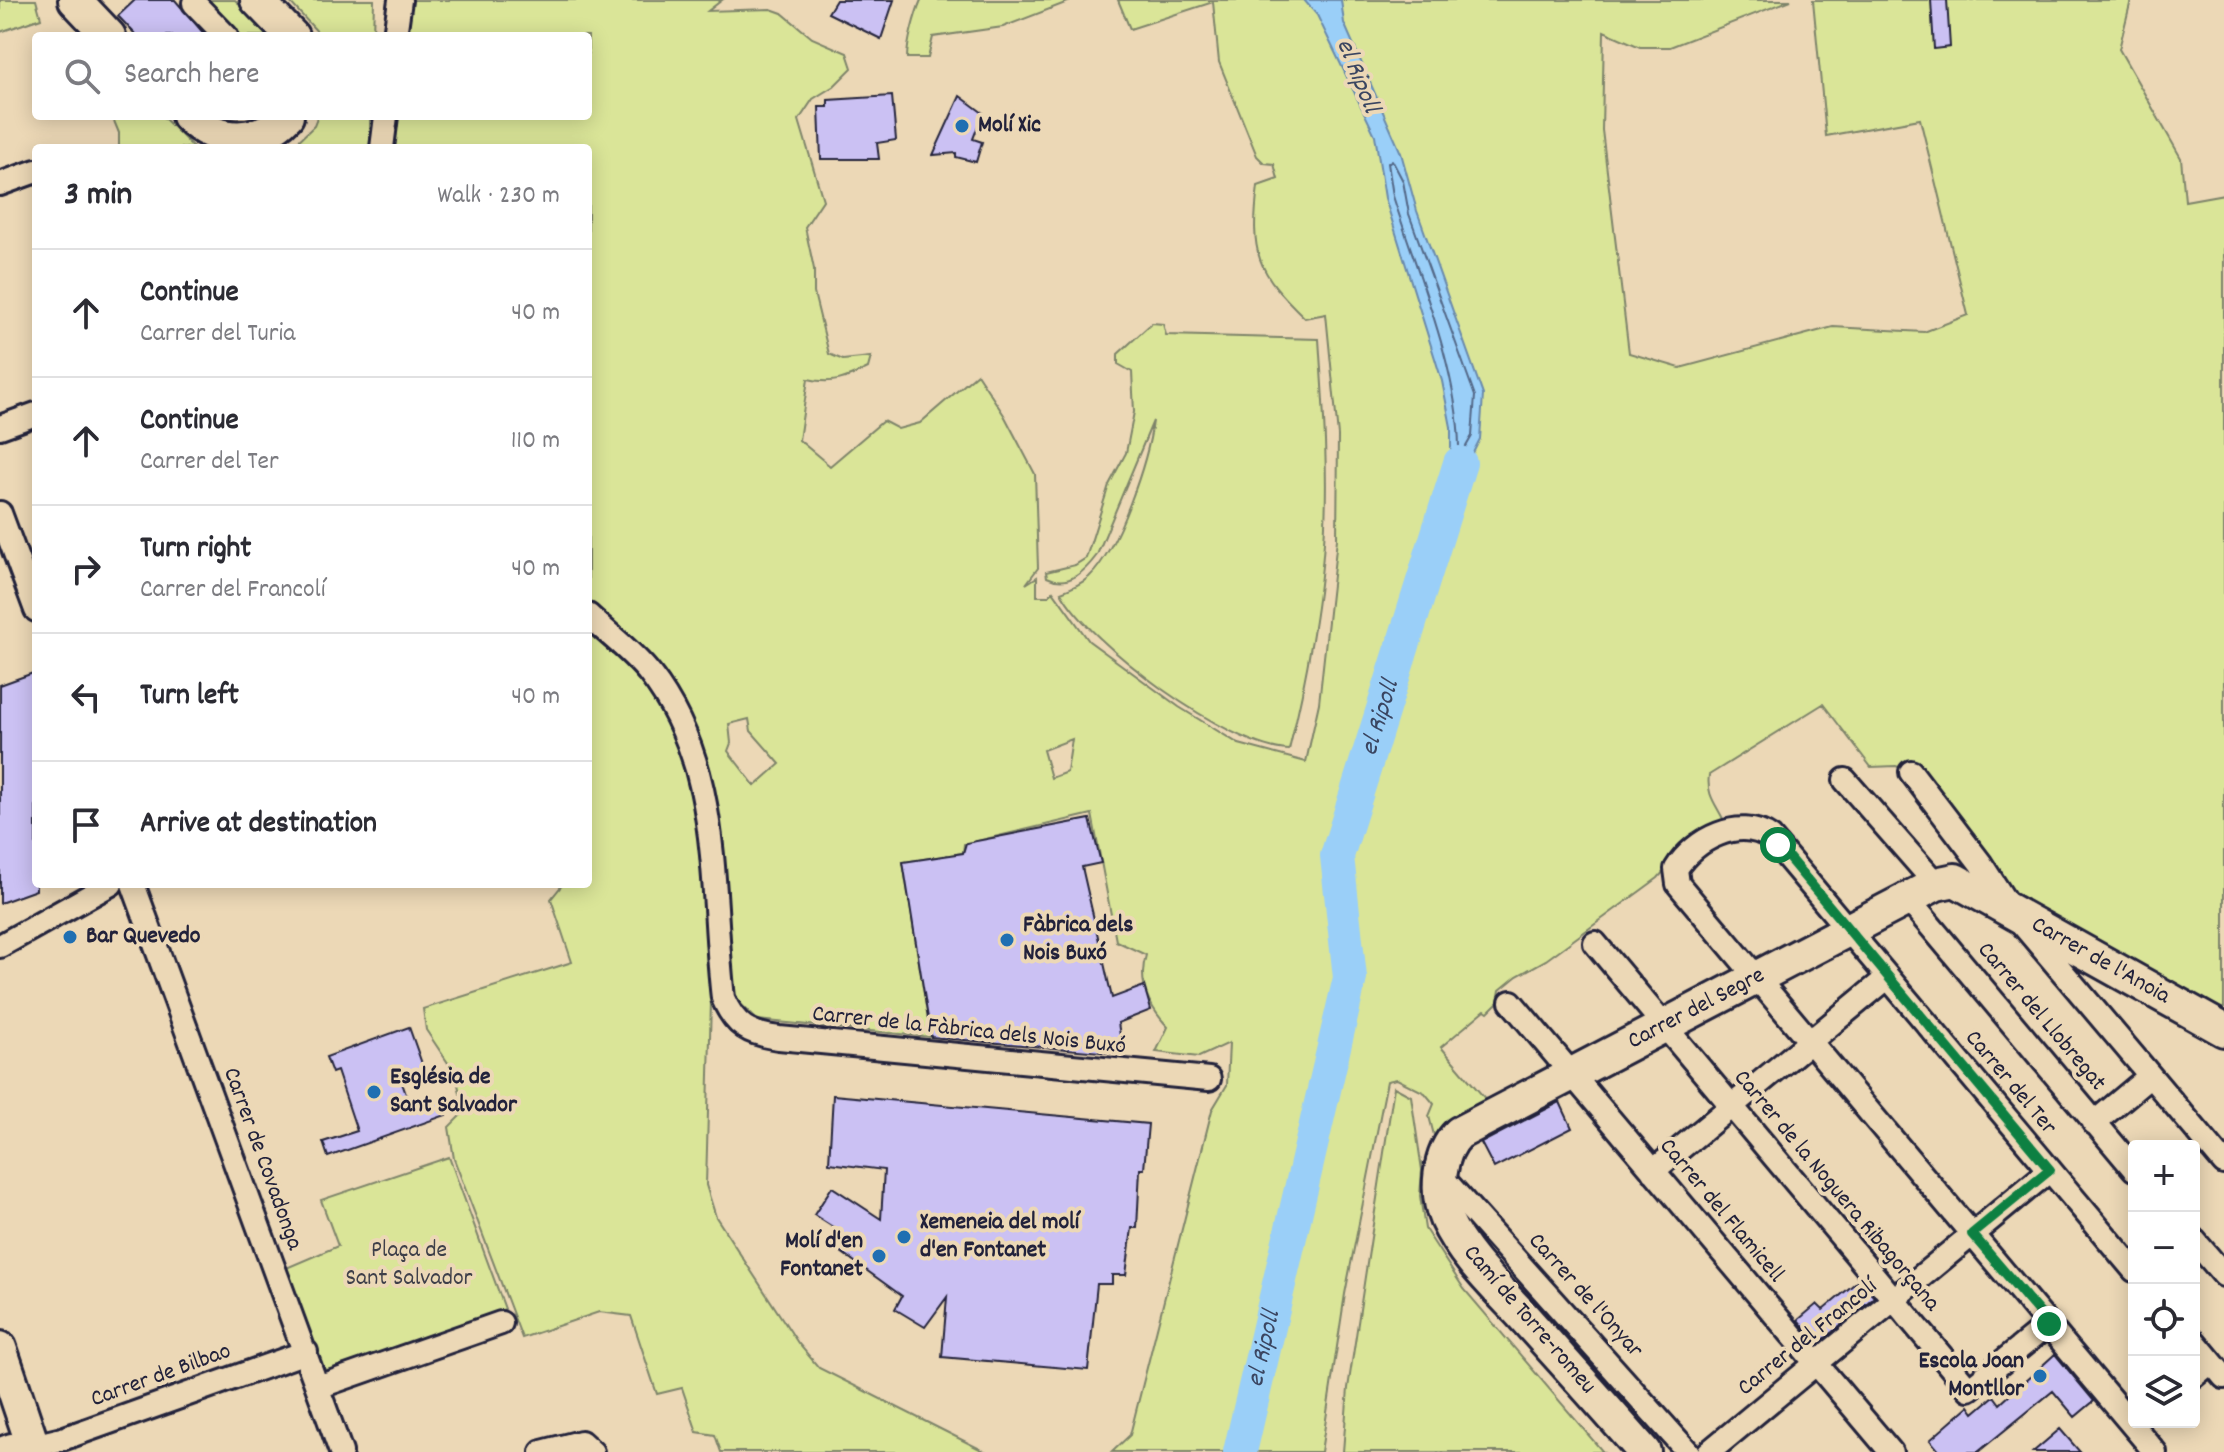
<!DOCTYPE html>
<html lang="en">
<head>
<meta charset="utf-8">
<style>
  :root { --surface:#fff; --page:#f2f2f3; --text:#2b2b33; --muted:#7c7c81; --line:#e1e1e2 }
  body { margin:0; font-family:Dekko,sans-serif; background:var(--page); color:var(--text) }
  .controls { position:absolute; right:24px; bottom:24px; display:grid; overflow:hidden; border-radius:8px; box-shadow:0 4px 20px #0003 }
  .controls button { width:72px; height:72px; display:grid; place-items:center; padding:0; border:0; border-bottom:2px solid var(--line); background:var(--surface); color:var(--text); font:40px sans-serif }
  .stop { position:absolute; width:24px; height:24px; margin:-18px; border:6px solid #0b8043; border-radius:50%; background:#fff }
  .stop.end { background:#0b8043; border-color:#fff; box-shadow:0 2px 8px #0008 }
  .list { margin:0; padding:0; list-style:none }
  h2 { display:flex; justify-content:space-between; align-items:center; height:104px; margin:0; padding:0 32px; font-size:34px }
  h2 small { font-size:26px; font-weight:400; color:var(--muted) }
  .list li { display:grid; grid-template-columns:52px 1fr auto; gap:24px; align-items:center; box-sizing:border-box; height:128px; padding:0 32px; border-top:2px solid var(--line) }
  .list b { display:block; font-size:30px; white-space:nowrap }
  .list p { margin:0; font-size:26px; white-space:nowrap; color:var(--muted) }
  .list em { font-size:26px; font-style:normal; color:var(--muted) }
  .icon { flex:none; width:44px; height:44px; fill:none; stroke:currentColor; stroke-width:2; stroke-linecap:round; stroke-linejoin:round }
  .map { position:relative; flex:none; width:2224px; height:1452px; overflow:hidden }
  .search { position:absolute; background:var(--surface); box-shadow:0 4px 20px #0003; left:32px; top:32px; width:560px; height:88px; display:flex; align-items:center; gap:20px; box-sizing:border-box; padding:0 28px; border-radius:8px; color:var(--muted); font-size:30px }
  .panel { position:absolute; background:var(--surface); box-shadow:0 4px 20px #0003; left:32px; top:144px; width:560px; height:744px; border-radius:8px }
  .map>svg:first-child { display:block }
  .green { fill:#dae598; stroke:#7e846a; stroke-width:2; fill-rule:evenodd }
  .water { fill:#9acff8; stroke:#6a8aac; stroke-width:2 }
  .lines { fill:none; stroke-linecap:round; stroke-linejoin:round }
  .shore { stroke:#526787; stroke-width:2 }
  .river { stroke:#9acff8; stroke-width:34 }
  .building { fill:#cbc1f3; stroke:#22223b; stroke-width:2 }
  .street-casing { stroke:#22223b; stroke-width:28 }
  .secondary-casing { stroke:#22223b; stroke-width:38 }
  .street { stroke:#ecd8b6; stroke-width:22 }
  .secondary { stroke:#ecd8b6; stroke-width:32 }
  .route { stroke:#0b8043; stroke-width:10 }
  .poi-dot { fill:#1f6fb2; stroke:#ecd8b6; stroke-width:3 }
  .labels { text-anchor:middle; dominant-baseline:central; stroke-width:8; stroke-linejoin:round; paint-order:stroke }
  .poi-label { font-size:24px; font-weight:bold; fill:#22223b; stroke:#ecd8b6; text-anchor:start }
  .street-label { font-size:24px; fill:#22223b; stroke:#ecd8b6 }
  .park-label { font-size:24px; fill:#3e3f49; stroke:#ecd8b6 }
  .water-label { font-size:26px; font-style:italic; fill:#3a4561; stroke:#ecd8b6 }
</style>
</head>
<body>
<div class="map">
<svg width="2224" height="1452" viewBox="0 0 2224 1452">
  <rect width="100%" height="100%" fill="#ecd8b6"/>
  <filter id="ink" filterUnits="userSpaceOnUse"><feTurbulence type="fractalNoise" baseFrequency=".0125" numOctaves="2"/><feDisplacementMap in="SourceGraphic" scale="16" xChannelSelector="R" yChannelSelector="G"/><feConvolveMatrix kernelMatrix="1 2 1 2 8 2 1 2 1" color-interpolation-filters="sRGB"/></filter>
  <g filter="url(#ink)">
    <path class="green" d="M 0,0 L 36,0 L 41,18 L 0,32 Z
      M 211,0 L 235,0 L 274,36 L 239,36 L 209,6 Z
      M 288,0 L 374,0 L 373,36 L 321,36 Z
      M 408,0 L 722,0 L 708,11 L 771,9 L 782,13 L 812,38 L 847,53 L 852,68 L 834,86 L 813,99 L 799,120 L 823,200 L 805,227 L 814,269 L 814,293 L 829,354 L 843,360 L 871,357 L 868,368 C 846,379 832,385 808,379 L 799,440 L 830,466 L 883,421 L 898,429 L 920,423 L 977,374 L 1004,415 L 1035,474 L 1038,568 L 1026,584 L 1037,577 L 1037,596 L 1049,596 L 1053,591 L 1089,641 L 1179,707 L 1239,744 L 1306,762 L 1319,703 L 1337,539 L 1338,436 L 1326,314 L 1305,318 C 1256,271 1250,253 1258,186 L 1278,179 L 1274,164 L 1264,163 L 1257,156 L 1219,62 L 1213,2 L 1130,29 L 1118,0 L 1791,0 L 1670,47 L 1640,47 L 1604,31 L 1602,130 L 1629,353 L 1680,368 L 1833,327 L 1924,332 L 1968,315 L 1920,119 L 1826,136 L 1813,0 L 2131,0 L 2119,49 L 2181,158 L 2185,201 L 2224,194 L 2224,1020 L 2011,899 L 1923,777 L 1896,766 L 1871,767 L 1823,704 L 1709,775 C 1706,796 1717,805 1725,823 L 1672,862 L 1658,878 L 1546,960 L 1517,976 L 1500,990 L 1498,1002 L 1488,1012 L 1485,1010 L 1441,1047 L 1488,1102 L 1436,1143 L 1429,1116 L 1434,1104 L 1425,1093 L 1397,1079 L 1387,1081 L 1345,1294 L 1321,1452 L 1112,1452 L 1130,1435 L 1212,1110 L 1227,1085 L 1229,1043 L 1199,1057 L 1156,1052 L 1168,1027 C 1149,1007 1137,983 1146,955 L 1116,941 L 1092,814 L 964,844 L 963,853 L 903,862 L 931,1037 L 757,1020 L 732,995 L 720,825 L 713,789 L 685,707 L 664,671 L 638,647 L 588,615 L 588,148 L 386,148 L 392,116 L 588,116 L 588,36 L 405,36 ZM 749,719 L 751,731 L 780,764 L 755,786 L 728,751 L 731,743 L 729,724 ZM 1072,739 L 1067,772 L 1051,778 L 1043,750 Z
      M 921,0 L 1073,0 L 1003,27 L 933,37 L 928,58 L 907,58 C 907,43 915,14 921,0 Z
      M 112,116 L 162,116 L 194,148 L 119,148 L 119,133 Z
      M 318,116 L 370,116 L 370,148 L 291,148 L 314,126 Z
      M 1152,323 L 1163,324 L 1166,335 L 1319,339 C 1323,401 1328,463 1325,525 C 1322,594 1306,682 1289,750 C 1229,748 1089,644 1061,592 C 1072,588 1081,584 1089,577 C 1118,550 1148,460 1153,421 L 1097,555 C 1085,571 1069,588 1047,577 L 1046,572 L 1075,565 L 1086,558 L 1109,485 L 1126,453 L 1134,412 L 1132,372 L 1118,364 L 1118,354 Z
      M 588,616 L 643,678 L 672,725 L 689,778 L 706,852 L 711,1001 L 706,1185 L 716,1217 L 798,1343 L 819,1368 L 986,1452 L 721,1452 L 715,1435 L 697,1432 L 682,1388 L 657,1394 L 631,1316 L 599,1312 L 522,1338 L 454,1159 L 449,1127 L 464,1112 L 456,1075 L 426,1030 L 423,1009 L 572,962 L 551,899 L 563,884 L 588,884 Z
      M 1394,1087 L 1411,1096 L 1422,1170 L 1420,1196 L 1425,1229 L 1464,1289 L 1603,1452 L 1343,1452 L 1348,1388 Z
      M 449,1157 L 505,1309 L 324,1374 L 284,1269 L 338,1246 L 321,1200 Z"/>
    <path class="water" d="M 1304,0 L 1341,0 L 1344,23 L 1401,153 L 1417,211 L 1483,395 L 1480,439 L 1445,508 L 1451,471 L 1451,427 L 1442,381 L 1385,198 L 1375,135 L 1317,15 Z"/>
    <g class="lines">
      <path class="shore" d="M 1392,160 L 1403,181 L 1409,214 L 1475,396 L 1472,436 L 1464,450 L 1459,447 C 1458,368 1417,272 1393,196 L 1388,163 Z"/>
      <path class="river" id="s1" d="M 1240,1452 L 1350,978 L 1337,856 L 1460,463"/>
    </g>
    <path class="building" d="M 135,0 L 175,0 L 206,36 L 137,36 L 118,16 Z
      M 836,0 L 894,0 L 881,39 L 828,13 Z
      M 1931,0 L 1947,0 L 1950,47 L 1934,49 Z
      M 892,96 L 896,140 L 877,143 L 879,159 L 821,159 L 819,107 L 828,107 L 828,100 Z
      M 960,96 L 983,113 L 973,139 L 982,142 L 976,162 L 956,157 L 956,153 L 933,155 Z
      M 36,672 L 36,890 L 0,903 L 0,685 Z
      M 1090,819 L 1101,863 L 1082,867 L 1112,998 L 1144,986 L 1151,1010 L 1118,1023 L 1123,1054 L 931,1037 L 903,862 L 963,853 L 966,843 Z
      M 409,1027 L 426,1075 L 402,1083 L 412,1111 L 441,1100 L 446,1115 L 328,1157 L 323,1142 L 357,1131 L 337,1071 L 332,1073 L 326,1057 Z
      M 833,1095 L 1148,1124 L 1144,1169 L 1140,1169 L 1137,1228 L 1132,1228 L 1126,1275 L 1112,1275 L 1112,1284 L 1097,1284 L 1088,1370 L 942,1357 L 947,1297 L 925,1327 L 895,1309 L 902,1296 L 830,1244 L 839,1231 L 814,1215 L 832,1187 L 881,1219 L 884,1170 L 829,1163 Z
      M 1560,1102 L 1572,1128 L 1494,1168 L 1481,1143 Z
      M 1859,1280 L 1874,1297 L 1818,1344 L 1798,1320 L 1817,1304 L 1823,1310 Z
      M 2055,1354 L 2094,1401 L 2075,1417 L 2053,1391 L 1978,1452 L 1940,1452 L 1930,1440 L 1969,1406 L 1974,1413 L 1994,1396 L 2000,1404 Z
      M 2060,1429 L 2080,1452 L 2033,1452 Z"/>
    <g class="lines">
      <g class="street-casing">
        <path id="street" d="M 194,3 L 226,36
          M 395,36 L 400,0
          M 382,148 L 386,116
          M 0,184 L 36,171
          M 0,427 L 36,414
          M 0,513 L 36,610
          M 588,615 C 608,634 633,652 650,674 C 723,767 710,887 723,998 C 735,1026 749,1034 779,1038 L 1209,1079
          M 1911,772 L 1981,864 L 2012,912 L 2224,1163
          M 1845,780 L 1936,884
          M 133,884 L 341,1452
          M 1905,901 L 1917,910 L 2134,1169
          M 1595,943 L 1969,1389 L 2049,1324
          M 0,946 L 111,884
          M 1511,1002 L 1891,1452
          M 2094,1123 L 2150,1076
          M 1653,1171 L 1887,978
          M 1441,1176 L 1688,1452
          M 2194,1240 L 2224,1275
          M 2134,1270 L 1771,838 C 1740,816 1694,839 1676,869 L 1678,884 L 2155,1452
          M 2194,1341 L 2224,1377
          M 2194,1376 L 2211,1362
          M 318,1387 L 501,1323
          M 0,1449 L 11,1445
          M 36,1452 L 33,1446 L 62,1439 L 306,1352
          M 542,1452 L 581,1442 L 592,1452
          M 1709,1452 L 2050,1170"/>
      </g>
      <g class="secondary-casing">
        <g id="secondary">
          <path d="M 75,0 L 109,36"/>
          <path d="M 257,0 L 292,36"/>
          <path d="M 188,116 C 216,144 259,145 287,116"/>
          <path d="M 0,1348 L 35,1452"/>
          <path id="s2" d="M 1644,1452 C 1604,1406 1563,1361 1522,1315 C 1496,1287 1462,1255 1446,1219 C 1435,1193 1438,1153 1459,1133 L 1936,884 L 1955,880 L 2224,1030"/>
        </g>
      </g>
      <use href="#street" class="street"/>
      <use href="#secondary" class="secondary"/>
    </g>
  </g>
  <g class="lines" filter="url(#ink)">
    <path class="route" d="M 1778,845 L 2050,1170 L 1972,1234 L 2049,1324"/>
  </g>
  <g class="poi-dot">
    <circle cx="962" cy="126" r="8"/>
    <circle cx="70" cy="937" r="8"/>
    <circle cx="1007" cy="940" r="8"/>
    <circle cx="374" cy="1092" r="8"/>
    <circle cx="904" cy="1237" r="8"/>
    <circle cx="879" cy="1256" r="8"/>
    <circle cx="2040" cy="1376" r="8"/>
  </g>
  <g class="labels">
    <g class="poi-label">
      <text x="978" y="126">Molí Xic</text>
      <text x="1023" y="926">Fàbrica dels<tspan x="1023" dy="28">Nois Buxó</tspan></text>
      <text x="86" y="937">Bar Quevedo</text>
      <text x="390" y="1078">Església de<tspan x="390" dy="28">Sant Salvador</tspan></text>
      <text x="920" y="1223">Xemeneia del molí<tspan x="920" dy="28">d'en Fontanet</tspan></text>
      <text x="863" y="1242" text-anchor="end">Molí d'en<tspan x="863" dy="28">Fontanet</tspan></text>
      <text x="2024" y="1362" text-anchor="end">Escola Joan<tspan x="2024" dy="28">Montllor</tspan></text>
    </g>
    <g class="street-label">
      <text stroke="none"><textPath href="#s2" startOffset="1122">Carrer de l'Anoia</textPath></text>
      <text stroke="none"><textPath href="#s2" startOffset="666">Carrer del Segre</textPath></text>
      <text transform="translate(2041 1017) rotate(50)">Carrer del Llobregat</text>
      <text transform="translate(969 1031) rotate(6)">Carrer de la Fàbrica dels Nois Buxó</text>
      <text transform="translate(2010 1083) rotate(50)">Carrer del Ter</text>
      <text transform="translate(262 1159) rotate(70)">Carrer de Covadonga</text>
      <text transform="translate(1836 1191) rotate(50)">Carrer de la Noguera Ribagorçana</text>
      <text transform="translate(1721 1211) rotate(50)">Carrer del Flamicell</text>
      <text transform="translate(1585 1296) rotate(48)">Carrer de l'Onyar</text>
      <text transform="translate(1529 1320) rotate(49)">Camí de Torre-romeu</text>
      <text transform="translate(1808 1338) rotate(-39)">Carrer del Francolí</text>
      <text transform="translate(161 1376) rotate(-20)">Carrer de Bilbao</text>
    </g>
    <g class="park-label">
      <text x="409" y="1251">Plaça de<tspan x="409" dy="28">Sant Salvador</tspan></text>
    </g>
    <g class="water-label">
      <text transform="translate(1357 76) rotate(68)">el Ripoll</text>
      <text stroke="none"><textPath href="#s1" startOffset="754">el Ripoll</textPath></text>
      <text stroke="none"><textPath href="#s1" startOffset="106">el Ripoll</textPath></text>
    </g>
  </g>
</svg>
<div class="controls">
<button>+</button>
<button>−</button>
<button><svg class="icon" aria-label="locate" viewBox="0 0 24 24"><circle cx="12" cy="12" r="6"/><path d="M12 2v4M12 18v4M2 12h4M18 12h4"/></svg></button>
<button><svg class="icon" aria-label="layers" viewBox="0 0 24 24"><path d="M12 4l9 5-9 5-9-5zM3 14l9 5 9-5"/></svg></button>
</div>
<div class="stop" style="left:1778px;top:845px"></div>
<div class="stop end" style="left:2049px;top:1324px"></div>
<div class="search"><svg class="icon" aria-label="search" viewBox="0 0 24 24"><circle cx="10" cy="10" r="6"/><path d="M15 15l6 6"/></svg>Search here</div>
<section class="panel">
<h2>3 min<small>Walk · 230 m</small></h2>
<ul class="list">
<li><svg class="icon" aria-label="ahead" viewBox="0 0 24 24"><path d="M12 20V5M6 11l6-6 6 6"/></svg><div><b>Continue</b><p>Carrer del Turia</p></div><em>40 m</em></li>
<li><svg class="icon" aria-label="ahead" viewBox="0 0 24 24"><path d="M12 20V5M6 11l6-6 6 6"/></svg><div><b>Continue</b><p>Carrer del Ter</p></div><em>110 m</em></li>
<li><svg class="icon" aria-label="right" viewBox="0 0 24 24"><path d="M7 20v-9h11M14 6l5 5-5 5"/></svg><div><b>Turn right</b><p>Carrer del Francolí</p></div><em>40 m</em></li>
<li><svg class="icon" aria-label="left" viewBox="0 0 24 24"><path d="M17 20v-9H6M10 6l-5 5 5 5"/></svg><div><b>Turn left</b></div><em>40 m</em></li>
<li><svg class="icon" aria-label="arrive" viewBox="0 0 24 24"><path d="M6 21V4h12l-3 4 3 4H6"/></svg><div><b>Arrive at destination</b></div></li>
</ul>
</section>
</div>
</body>
</html>
